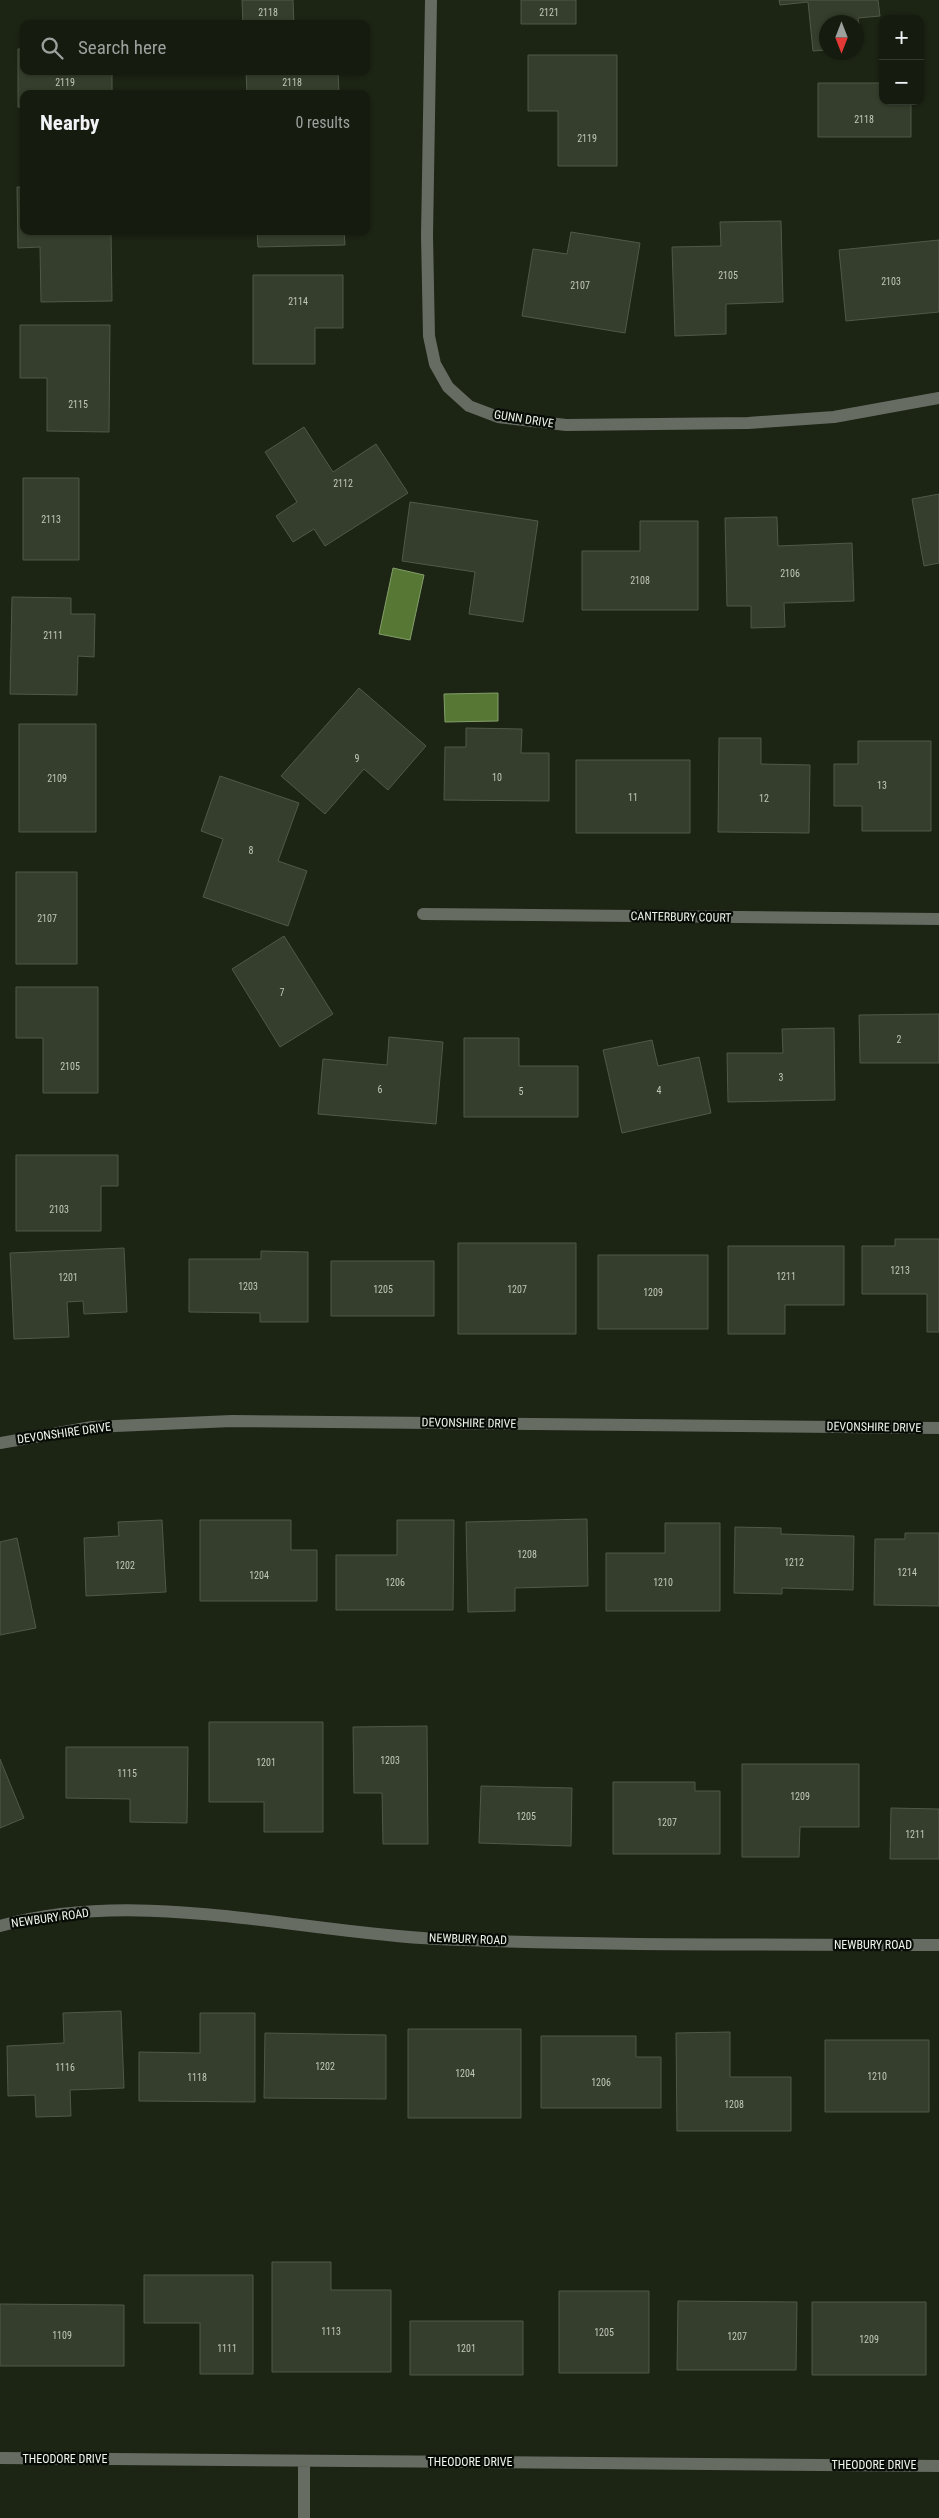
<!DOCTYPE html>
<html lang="en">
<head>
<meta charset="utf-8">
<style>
  :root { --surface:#151b0f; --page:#1e2418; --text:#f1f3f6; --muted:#9da19e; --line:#34392f }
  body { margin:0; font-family:"Roboto Condensed",sans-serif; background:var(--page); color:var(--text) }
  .controls { position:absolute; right:15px; top:15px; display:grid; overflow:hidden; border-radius:10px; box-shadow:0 1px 4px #0004 }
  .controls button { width:45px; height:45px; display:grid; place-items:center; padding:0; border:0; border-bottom:1px solid var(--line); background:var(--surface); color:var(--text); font:25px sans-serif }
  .compass { position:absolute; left:819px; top:15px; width:45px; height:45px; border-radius:50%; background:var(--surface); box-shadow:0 1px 4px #0004; rotate:180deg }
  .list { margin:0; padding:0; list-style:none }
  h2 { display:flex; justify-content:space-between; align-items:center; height:65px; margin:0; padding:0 20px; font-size:21px }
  h2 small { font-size:16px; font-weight:400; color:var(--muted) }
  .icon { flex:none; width:28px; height:28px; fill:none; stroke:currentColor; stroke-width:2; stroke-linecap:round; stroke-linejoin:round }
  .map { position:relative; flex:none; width:939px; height:2518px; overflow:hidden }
  .search { position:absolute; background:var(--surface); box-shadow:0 1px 4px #0004; left:20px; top:20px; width:350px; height:55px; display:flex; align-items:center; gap:12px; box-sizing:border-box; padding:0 18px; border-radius:10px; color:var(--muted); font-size:19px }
  .panel { position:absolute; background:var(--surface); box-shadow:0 1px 4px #0004; left:20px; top:90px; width:350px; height:145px; border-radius:10px }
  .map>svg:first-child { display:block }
  .water { fill:#567834; stroke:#849e6a }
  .building { fill:#353e2c; stroke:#4f5946 }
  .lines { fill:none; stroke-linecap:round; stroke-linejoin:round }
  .minor { stroke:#676c63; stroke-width:12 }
  .tertiary { stroke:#676c63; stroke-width:12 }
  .labels { text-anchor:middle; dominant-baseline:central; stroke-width:4.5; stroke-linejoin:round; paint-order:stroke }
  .number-label { font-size:10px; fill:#c0c7ba }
  .street-label { font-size:12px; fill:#eef5e9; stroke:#080c06 }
</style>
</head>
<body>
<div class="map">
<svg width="939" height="2518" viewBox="0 0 939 2518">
  <rect width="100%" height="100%" fill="#1c2414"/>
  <path class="water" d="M 393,568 L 424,575 L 410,640 L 379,634 Z
    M 498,693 L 498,721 L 445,722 L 444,694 Z"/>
  <path class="building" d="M 242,0 L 293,0 L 294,24 L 243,24 Z
    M 521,0 L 576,0 L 576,24 L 521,24 Z
    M 779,0 L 878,0 L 880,16 L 858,18 L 862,46 L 856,46 L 856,22 L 826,22 L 826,50 L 813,51 L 808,2 L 780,5 Z
    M 18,49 L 24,49 L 24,71 L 112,71 L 112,94 L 24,94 L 24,107 L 18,107 Z
    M 528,55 L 617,55 L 617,166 L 558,166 L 558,111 L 528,111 Z
    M 246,71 L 338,71 L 339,94 L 247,94 Z
    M 818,83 L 883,83 L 883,101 L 911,101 L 911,137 L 818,137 Z
    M 17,187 L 24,187 L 24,231 L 111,231 L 112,301 L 41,302 L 40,247 L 18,248 Z
    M 781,221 L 783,302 L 726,304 L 726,334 L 675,336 L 672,247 L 721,246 L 720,222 Z
    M 257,231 L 344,231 L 345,245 L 258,247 Z
    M 571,232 L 640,243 L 625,333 L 522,316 L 533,249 L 567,254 Z
    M 939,240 L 939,312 L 846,321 L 839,250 Z
    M 253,275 L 343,275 L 343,328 L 315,328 L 315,364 L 253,364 Z
    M 20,325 L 110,325 L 109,432 L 47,431 L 47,378 L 20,378 Z
    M 304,427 L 333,472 L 376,444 L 408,493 L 325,546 L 314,529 L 293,542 L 276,516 L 297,502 L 265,452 Z
    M 23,478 L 79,478 L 79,560 L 23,560 Z
    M 939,494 L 939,563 L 924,566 L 912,499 Z
    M 410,502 L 538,521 L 523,622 L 469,614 L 475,572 L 402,561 Z
    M 777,517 L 778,546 L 852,543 L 854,601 L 784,603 L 785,627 L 751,628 L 751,606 L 727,606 L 725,518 Z
    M 640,521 L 698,521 L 698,610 L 582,610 L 582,551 L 640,551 Z
    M 12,597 L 71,598 L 71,614 L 95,614 L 94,657 L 78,656 L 77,695 L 10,694 Z
    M 359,688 L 426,746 L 388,790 L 364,769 L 325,814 L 281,776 Z
    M 19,724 L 96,724 L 96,832 L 19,832 Z
    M 466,728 L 522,729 L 521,753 L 549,753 L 549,801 L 444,800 L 445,747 L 466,747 Z
    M 719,738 L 761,738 L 761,764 L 810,765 L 809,833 L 718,832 Z
    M 858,741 L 931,741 L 931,831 L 862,831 L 862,806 L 834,806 L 834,764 L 858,764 Z
    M 576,760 L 690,760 L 690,833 L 576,833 Z
    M 220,776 L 299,803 L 278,861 L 307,871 L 288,926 L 203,897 L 223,839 L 201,831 Z
    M 16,872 L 77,872 L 77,964 L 16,964 Z
    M 284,936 L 333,1014 L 280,1047 L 232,969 Z
    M 16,987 L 98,987 L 98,1093 L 43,1093 L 43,1038 L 16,1038 Z
    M 939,1014 L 939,1063 L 860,1063 L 859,1015 Z
    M 834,1028 L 835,1100 L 728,1102 L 727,1053 L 783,1053 L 782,1029 Z
    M 389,1037 L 443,1042 L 436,1124 L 318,1114 L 323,1059 L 387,1065 Z
    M 464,1038 L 519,1038 L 519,1066 L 578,1066 L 578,1117 L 464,1117 Z
    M 652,1040 L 658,1066 L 699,1057 L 711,1113 L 622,1133 L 603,1050 Z
    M 16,1155 L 118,1155 L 118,1186 L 101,1186 L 101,1231 L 16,1231 Z
    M 895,1239 L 939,1239 L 939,1332 L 927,1332 L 927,1294 L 862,1294 L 862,1246 L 895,1246 Z
    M 458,1243 L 576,1243 L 576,1334 L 458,1334 Z
    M 728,1246 L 844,1246 L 844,1305 L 785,1305 L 785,1334 L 728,1334 Z
    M 124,1248 L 127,1312 L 84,1314 L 83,1301 L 67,1302 L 69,1337 L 14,1339 L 10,1253 Z
    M 261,1251 L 308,1252 L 308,1322 L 260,1322 L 260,1313 L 189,1312 L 189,1259 L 261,1259 Z
    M 598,1255 L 708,1255 L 708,1329 L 598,1329 Z
    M 331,1261 L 434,1261 L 434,1316 L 331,1316 Z
    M 587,1519 L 588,1586 L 515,1588 L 515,1611 L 468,1612 L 466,1522 Z
    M 162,1520 L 166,1592 L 86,1596 L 84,1538 L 119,1536 L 118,1522 Z
    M 200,1520 L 291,1520 L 291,1550 L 317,1550 L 317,1601 L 200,1601 Z
    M 397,1520 L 454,1520 L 453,1610 L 336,1610 L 336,1555 L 397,1555 Z
    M 665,1523 L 720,1523 L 720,1611 L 606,1611 L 606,1553 L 665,1553 Z
    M 735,1527 L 781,1528 L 781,1534 L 854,1536 L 853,1590 L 782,1588 L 782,1594 L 734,1593 Z
    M 905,1533 L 939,1533 L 939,1606 L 874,1605 L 875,1539 L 905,1539 Z
    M 17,1538 L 36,1628 L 0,1635 L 0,1542 Z
    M 209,1722 L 323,1722 L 323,1832 L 264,1832 L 264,1802 L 209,1802 Z
    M 427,1726 L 428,1844 L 383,1844 L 382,1793 L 354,1793 L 353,1727 Z
    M 66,1747 L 188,1747 L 187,1823 L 130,1822 L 130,1799 L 66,1798 Z
    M 0,1759 L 24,1818 L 0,1828 Z
    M 742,1764 L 859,1764 L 859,1827 L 800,1827 L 799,1857 L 742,1857 Z
    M 613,1782 L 695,1782 L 695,1791 L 720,1791 L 720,1854 L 613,1854 Z
    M 481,1786 L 572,1788 L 571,1846 L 479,1843 Z
    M 891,1808 L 939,1809 L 939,1859 L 890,1859 Z
    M 121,2011 L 124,2088 L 70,2090 L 71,2116 L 36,2117 L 35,2095 L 8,2096 L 7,2046 L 64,2043 L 63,2013 Z
    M 200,2013 L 255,2013 L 255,2102 L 139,2101 L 139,2052 L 200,2053 Z
    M 408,2029 L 521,2029 L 521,2118 L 408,2118 Z
    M 730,2032 L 730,2077 L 791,2077 L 791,2131 L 677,2131 L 676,2033 Z
    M 265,2033 L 386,2035 L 386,2099 L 264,2098 Z
    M 541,2036 L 636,2036 L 636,2057 L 661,2057 L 661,2108 L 541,2108 Z
    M 825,2040 L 929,2040 L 929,2112 L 825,2112 Z
    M 272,2262 L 331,2262 L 331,2290 L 391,2290 L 391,2372 L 272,2372 Z
    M 144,2275 L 253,2275 L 253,2374 L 200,2374 L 200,2323 L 144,2323 Z
    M 559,2291 L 649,2291 L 649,2373 L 559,2373 Z
    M 678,2301 L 797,2302 L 796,2370 L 677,2370 Z
    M 812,2302 L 926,2302 L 926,2375 L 812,2375 Z
    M 0,2304 L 124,2305 L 124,2366 L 0,2366 Z
    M 410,2321 L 523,2321 L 523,2375 L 410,2375 Z"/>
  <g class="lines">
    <path class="minor" d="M 431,0 L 427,235 L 429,336 L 435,364 L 448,387 L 469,406 L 498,417 L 566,425 L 748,423 L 834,417 L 939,398
      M 423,914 L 939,919
      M 0,1926 C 138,1887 297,1932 437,1939 C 604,1946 772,1944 939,1945
      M 0,2458 L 939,2466
      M 304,2461 L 304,2518"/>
    <path class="tertiary" d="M 0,1443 L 92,1427 L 232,1421 L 939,1428"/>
  </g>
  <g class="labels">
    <g class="number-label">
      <text x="268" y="12">2118</text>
      <text x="549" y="12">2121</text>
      <text x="65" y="82">2119</text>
      <text x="292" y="82">2118</text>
      <text x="864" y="119">2118</text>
      <text x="587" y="138">2119</text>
      <text x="728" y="275">2105</text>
      <text x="891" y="281">2103</text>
      <text x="580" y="285">2107</text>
      <text x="298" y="301">2114</text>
      <text x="78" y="404">2115</text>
      <text x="343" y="483">2112</text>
      <text x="51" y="519">2113</text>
      <text x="790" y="573">2106</text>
      <text x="640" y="580">2108</text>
      <text x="53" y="635">2111</text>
      <text x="357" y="758">9</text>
      <text x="497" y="777">10</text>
      <text x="57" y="778">2109</text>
      <text x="882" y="785">13</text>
      <text x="633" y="797">11</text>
      <text x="764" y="798">12</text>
      <text x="251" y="850">8</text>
      <text x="47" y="918">2107</text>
      <text x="282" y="992">7</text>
      <text x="899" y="1039">2</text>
      <text x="70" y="1066">2105</text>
      <text x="781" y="1077">3</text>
      <text x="380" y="1089">6</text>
      <text x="659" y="1090">4</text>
      <text x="521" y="1091">5</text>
      <text x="59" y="1209">2103</text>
      <text x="900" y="1270">1213</text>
      <text x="786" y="1276">1211</text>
      <text x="68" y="1277">1201</text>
      <text x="248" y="1286">1203</text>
      <text x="383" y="1289">1205</text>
      <text x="517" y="1289">1207</text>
      <text x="653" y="1292">1209</text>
      <text x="527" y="1554">1208</text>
      <text x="794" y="1562">1212</text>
      <text x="125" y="1565">1202</text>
      <text x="907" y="1572">1214</text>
      <text x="259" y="1575">1204</text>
      <text x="395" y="1582">1206</text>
      <text x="663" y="1582">1210</text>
      <text x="390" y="1760">1203</text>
      <text x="266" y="1762">1201</text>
      <text x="127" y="1773">1115</text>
      <text x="800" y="1796">1209</text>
      <text x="526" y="1816">1205</text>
      <text x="667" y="1822">1207</text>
      <text x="915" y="1834">1211</text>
      <text x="325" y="2066">1202</text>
      <text x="65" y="2067">1116</text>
      <text x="465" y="2073">1204</text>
      <text x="877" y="2076">1210</text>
      <text x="197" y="2077">1118</text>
      <text x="601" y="2082">1206</text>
      <text x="734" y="2104">1208</text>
      <text x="331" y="2331">1113</text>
      <text x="604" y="2332">1205</text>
      <text x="62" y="2335">1109</text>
      <text x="737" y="2336">1207</text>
      <text x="869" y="2339">1209</text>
      <text x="227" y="2348">1111</text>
      <text x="466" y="2348">1201</text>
    </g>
    <g class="street-label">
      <text transform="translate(524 419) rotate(9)">GUNN DRIVE</text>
      <text transform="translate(681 917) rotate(1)">CANTERBURY COURT</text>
      <text transform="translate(469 1423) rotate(1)">DEVONSHIRE DRIVE</text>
      <text transform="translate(874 1427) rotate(1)">DEVONSHIRE DRIVE</text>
      <text transform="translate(64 1433) rotate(-8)">DEVONSHIRE DRIVE</text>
      <text transform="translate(50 1918) rotate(-8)">NEWBURY ROAD</text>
      <text transform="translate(468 1939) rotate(2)">NEWBURY ROAD</text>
      <text x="873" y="1945">NEWBURY ROAD</text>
      <text x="65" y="2459">THEODORE DRIVE</text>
      <text x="470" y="2462">THEODORE DRIVE</text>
      <text x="874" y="2465">THEODORE DRIVE</text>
    </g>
  </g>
</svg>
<div class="controls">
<button>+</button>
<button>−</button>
</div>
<svg class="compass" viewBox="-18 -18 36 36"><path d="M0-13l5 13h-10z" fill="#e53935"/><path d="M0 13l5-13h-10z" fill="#9da19e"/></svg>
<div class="search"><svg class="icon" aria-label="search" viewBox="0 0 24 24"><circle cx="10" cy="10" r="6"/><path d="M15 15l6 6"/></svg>Search here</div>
<section class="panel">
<h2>Nearby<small>0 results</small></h2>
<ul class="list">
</ul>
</section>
</div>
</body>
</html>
